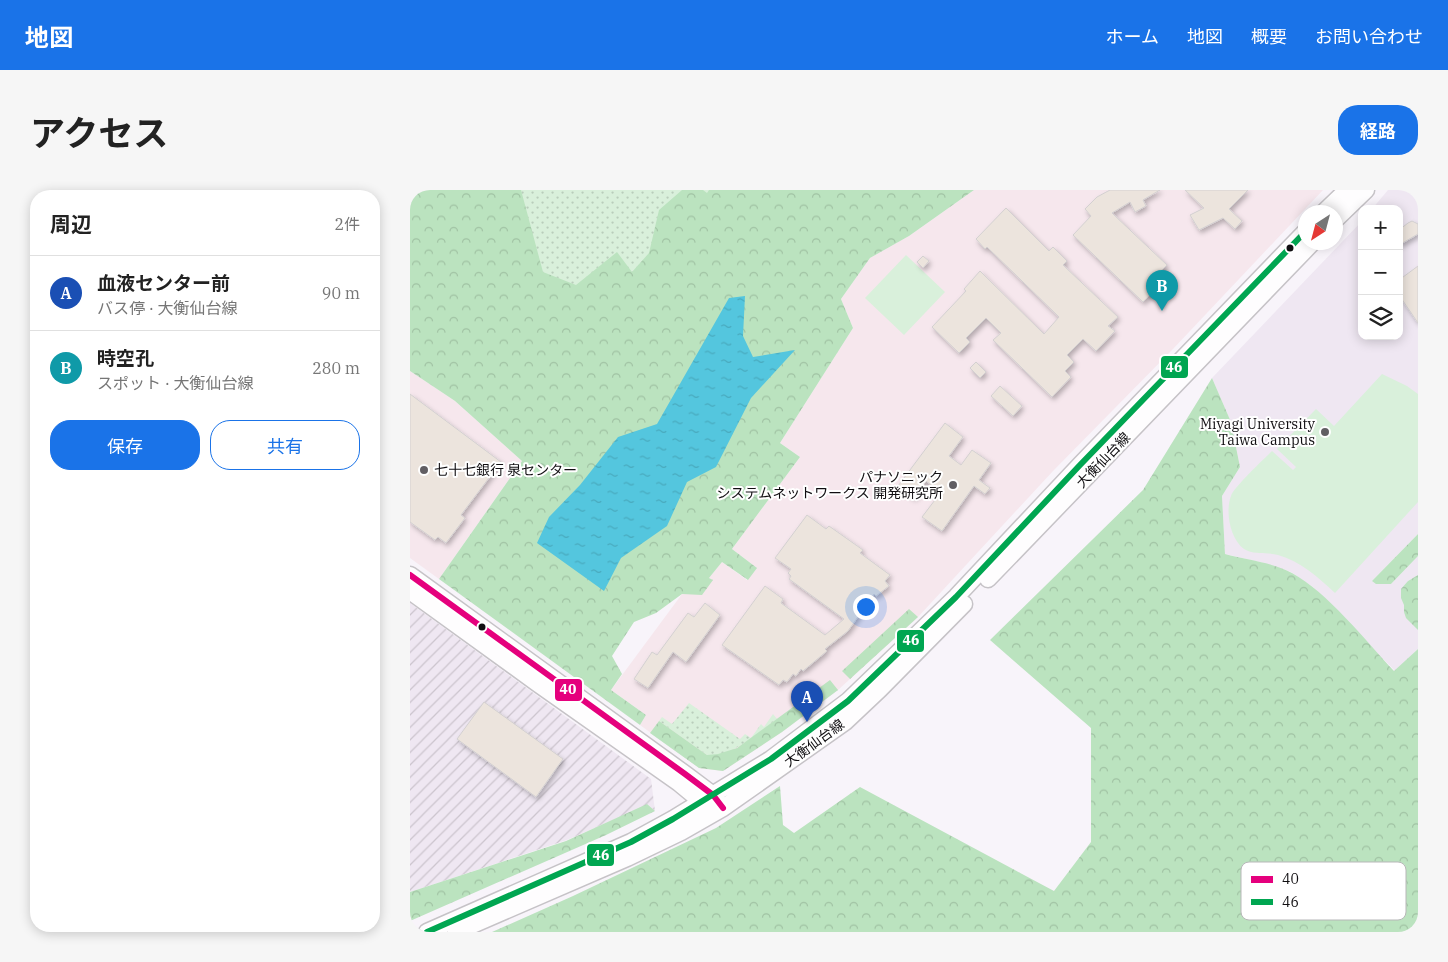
<!DOCTYPE html>
<html lang="ja">
<head>
<meta charset="utf-8">
<style>
  :root { --surface:#fff; --page:#f6f6f6; --text:#222; --muted:#767676; --line:#e0e0e0; --accent:#1a73e8 }
  body { margin:0; font-family:"IBM Plex Serif","Noto Sans JP",serif; background:var(--page); color:var(--text) }
  .controls { position:absolute; right:15px; top:15px; display:grid; overflow:hidden; border-radius:10px; box-shadow:0 2px 12px #0003 }
  .controls button { width:45px; height:45px; display:grid; place-items:center; padding:0; border:0; border-bottom:1px solid var(--line); background:var(--surface); color:var(--text); font:25px sans-serif }
  .compass { position:absolute; left:888px; top:15px; width:45px; height:45px; border-radius:50%; background:var(--surface); box-shadow:0 2px 12px #0003; rotate:216deg }
  .you { position:absolute; left:455px; top:416px; width:18px; height:18px; margin:-12px; border:4px solid #fff; border-radius:50%; background:#1a73e8; box-shadow:0 0 0 8px #1a73e833 }
  .badge { display:grid; place-items:center; width:32px; height:32px; border-radius:50%; background:var(--accent); color:#fff; font-size:16px; font-weight:700 }
  .pin { position:absolute; translate:-50% -41px; filter:drop-shadow(0 1px 2px #0008) }
  .pin::after { content:''; position:absolute; top:26px; width:18px; height:15px; background:inherit; clip-path:polygon(0 0,100% 0,50% 100%) }
  .list { margin:0; padding:0; list-style:none }
  h2 { display:flex; justify-content:space-between; align-items:center; height:65px; margin:0; padding:0 20px; font-size:21px }
  h2 small { font-size:16px; font-weight:400; color:var(--muted) }
  .list li { display:grid; grid-template-columns:32px 1fr auto; gap:15px; align-items:center; box-sizing:border-box; height:75px; padding:0 20px; border-top:1px solid var(--line) }
  .list b { display:block; font-size:19px; white-space:nowrap }
  .list p { margin:0; font-size:16px; white-space:nowrap; color:var(--muted) }
  .list em { font-size:16px; font-style:normal; color:var(--muted) }
  .actions { display:flex; gap:10px; padding:15px 20px }
  .actions a { flex:1; padding:11px 0; border:1px solid var(--accent); border-radius:20px; text-align:center; font-size:18px; color:var(--accent) }
  .actions .main { background:var(--accent); color:#fff }
  .icon { flex:none; width:28px; height:28px; fill:none; stroke:currentColor; stroke-width:2; stroke-linecap:round; stroke-linejoin:round }
  .map { position:relative; flex:none; width:1008px; height:742px; overflow:hidden; border-radius:20px }
  header { display:flex; align-items:center; gap:30px; box-sizing:border-box; height:70px; padding:0 25px; background:var(--accent); color:#fff }
  header strong { font-size:24px }
  nav { display:flex; gap:28px; margin-inline-start:auto; font-size:18px }
  .intro { display:flex; align-items:center; justify-content:space-between; box-sizing:border-box; height:120px; padding:0 30px }
  h1 { margin:0; font-size:35px }
  .button { padding:12px 22px; border-radius:20px; background:var(--accent); color:#fff; font-size:18px; font-weight:700 }
  main { display:flex; gap:30px; padding:0 30px }
  aside { flex:1; background:var(--surface); border-radius:20px; box-shadow:0 2px 12px #0003 }
  .map>svg:first-child { display:block }
  .commercial { fill:#f6e7ed }
  .industrial { fill:url(#industrial-furrows) }
  .built { fill:#efe7f2 }
  .grass { fill:url(#grass-dots) }
  .forest { fill:url(#forest-crowns) }
  .park { fill:#d9f0db }
  .water { fill:url(#water-ripples) }
  .building { fill:#ece4dd; stroke:#d3d0d1; filter:url(#shadow) }
  .lines { fill:none; stroke-linecap:round; stroke-linejoin:round }
  .secondary-casing { stroke:#c6c3c7; stroke-width:19 }
  .secondary { stroke:#fefdfe; stroke-width:16 }
  .bus-1-casing { stroke:#fff; stroke-width:10 }
  .bus-2-casing { stroke:#fff; stroke-width:10 }
  .bus-1 { stroke:#e5007d; stroke-width:6 }
  .bus-2 { stroke:#00a651; stroke-width:6 }
  .bus-dot { fill:#100e11; stroke:#fff; stroke-width:2 }
  .poi-dot { fill:#615e63; stroke:#fff; stroke-width:2 }
  .labels { text-anchor:middle; dominant-baseline:central; stroke-width:4; stroke-linejoin:round; paint-order:stroke }
  .poi-label { font-size:14px; fill:#100e11; stroke:#fff; text-anchor:end }
  .street-label { font-size:14px; fill:#100e11; stroke:#fff }
  .key { fill:#fff; stroke:#b7b7b8; stroke-width:1 }
  .key-label { font-size:14px; fill:#100e11 }
  .line-badge { stroke:#fff; stroke-width:2 }
  .badge-label { font-size:14px; text-anchor:middle; font-weight:bold; fill:#fff }
</style>
</head>
<body>
<header>
<strong>地図</strong>
<nav><a>ホーム</a><a>地図</a><a>概要</a><a>お問い合わせ</a></nav>
</header>
<div class="intro"><h1>アクセス</h1><a class="button">経路</a></div>
<main>
<aside>
<h2>周辺<small>2件</small></h2>
<ul class="list">
<li><span class="badge" style="background:#1a4fb4">A</span><div><b>血液センター前</b><p>バス停 · 大衡仙台線</p></div><em>90 m</em></li>
<li><span class="badge" style="background:#0f9aa8">B</span><div><b>時空孔</b><p>スポット · 大衡仙台線</p></div><em>280 m</em></li>
</ul>
<div class="actions"><a class="main">保存</a><a>共有</a></div>
</aside>
<div class="map">
<svg width="1008" height="742" viewBox="0 0 1008 742">
  <defs>
    <pattern id="industrial-furrows" width="10" height="10" patternUnits="userSpaceOnUse" patternTransform="scale(1.25)"><rect width="10" height="10" fill="#efe7f2"/><path d="M-1 1l2-2M0 10L10 0M9 11l2-2" fill="none" stroke="#ccc5ce"/></pattern>
    <pattern id="grass-dots" width="8" height="8" patternUnits="userSpaceOnUse" patternTransform="scale(1.25)"><rect width="8" height="8" fill="#d9f0db"/><path d="M2 2h.1M6 6h.1" fill="none" stroke="#b9cdbb" stroke-width="1.8" stroke-linecap="round"/></pattern>
    <pattern id="forest-crowns" width="20" height="18" patternUnits="userSpaceOnUse" patternTransform="scale(1.25)"><rect width="20" height="18" fill="#bbe3bf"/><path d="M2 6a3 3 0 1 1 6 0M12 15a3 3 0 1 1 6 0" fill="none" stroke="#a0c2a3"/></pattern>
    <pattern id="water-ripples" width="26" height="14" patternUnits="userSpaceOnUse" patternTransform="scale(1.25)"><rect width="26" height="14" fill="#54c6de"/><path d="M2 4q2-2 4 0t4 0M15 11q2-2 4 0t4 0" fill="none" stroke="#48a9bd"/></pattern>
    <filter id="shadow"><feDropShadow dx="2" dy="3" stdDeviation="2.5" flood-color="#0004"/></filter>
  </defs>
  <rect width="100%" height="100%" fill="#f8f4fa"/>
  <path class="commercial" d="M 564,0 L 913,0 L 763,159 L 643,281 L 508,427 L 428,500 L 372,542 L 313,581 L 289,578 L 230,535 L 236,525 L 201,500 L 272,404 L 303,390 L 299,388 L 312,372 L 337,390 L 347,378 L 322,359 L 390,267 L 370,253 L 443,138 L 431,109 L 460,68 L 499,46 Z
    M 0,181 L 45,211 L 112,271 L 29,389 L 0,368 Z"/>
  <path class="industrial" d="M 0,413 L 241,589 L 245,621 L 237,615 L 157,650 L 0,702 Z"/>
  <path class="built" d="M 978,0 L 1008,0 L 1008,344 L 962,391 L 981,394 L 1008,366 L 1008,385 L 998,391 L 994,422 L 1008,440 L 1008,459 L 985,481 L 903,397 L 881,382 L 854,373 L 815,364 L 812,306 L 830,277 L 821,232 L 802,188 L 952,31 L 952,146 L 989,146 L 989,19 L 962,19 Z"/>
  <path class="grass" d="M 89,0 L 443,0 L 219,129 L 116,97 Z
    M 279,513 L 330,549 L 335,544 L 341,548 L 351,534 L 354,537 L 363,524 L 367,529 C 347,543 323,567 297,565 L 249,531 L 252,527 L 262,534 Z"/>
  <path class="forest" d="M 0,0 L 111,0 L 133,82 L 166,95 L 207,62 L 222,82 L 239,63 L 249,20 L 272,0 L 293,0 L 297,3 L 299,0 L 564,0 L 499,46 L 460,68 L 431,109 L 443,138 L 370,253 L 390,267 L 322,359 L 347,378 L 338,390 L 312,372 L 299,388 L 303,390 L 292,405 L 272,404 L 246,423 L 224,432 L 202,466 L 212,484 L 201,500 L 236,525 L 230,535 L 29,389 L 112,271 L 45,211 L 0,181 Z
    M 802,188 L 821,232 L 830,277 L 812,306 L 815,364 C 836,370 862,372 882,383 C 917,402 956,451 984,481 L 1008,459 L 1008,742 L 82,742 L 163,706 L 306,638 L 370,596 L 373,635 L 384,643 L 450,597 L 644,701 L 681,652 L 681,538 L 580,450 L 733,300 Z
    M 1008,344 L 1008,366 L 981,394 L 966,394 L 962,391 Z
    M 1008,385 L 1008,440 L 996,428 L 994,422 L 994,415 L 991,408 L 991,399 L 998,391 Z
    M 499,419 L 508,427 L 440,489 L 432,481 Z
    M 420,490 L 428,500 L 372,542 L 313,581 L 289,578 L 240,543 L 249,531 L 297,565 L 308,564 L 327,558 Z
    M 237,614 L 245,621 L 196,645 L 0,731 L 0,702 L 156,651 Z"/>
  <path class="park" d="M 496,65 L 535,102 L 494,145 L 455,108 Z
    M 972,184 L 997,196 L 1008,204 L 1008,312 L 925,403 C 908,387 890,371 868,365 C 858,362 843,365 834,359 C 820,349 815,321 821,306 C 823,298 854,269 862,261 L 883,280 L 886,277 L 867,259 L 906,219 L 924,236 Z"/>
  <path class="water" d="M 335,106 L 333,146 L 343,167 L 385,160 L 341,208 L 306,277 L 277,292 L 257,336 L 211,368 L 194,401 L 127,353 L 139,327 L 170,295 L 208,247 L 247,234 L 319,108 Z"/>
  <path class="building" d="M 700,0 L 750,0 L 733,10 L 736,16 L 725,22 L 720,12 L 702,23 L 757,75 L 752,80 L 758,86 L 733,112 L 663,45 L 681,26 L 675,19 L 687,7 Z
    M 775,0 L 838,0 L 819,19 L 832,31 L 825,39 L 813,28 L 789,40 L 780,25 L 794,18 Z
    M 596,18 L 639,61 L 643,57 L 657,71 L 653,75 L 708,127 L 698,136 L 705,141 L 686,161 L 673,149 L 657,165 L 664,172 L 655,181 L 661,187 L 642,207 L 583,150 L 591,143 L 576,128 L 556,148 L 560,152 L 549,163 L 522,137 L 556,101 L 554,99 L 570,81 L 634,144 L 649,127 L 577,57 L 575,59 L 566,49 Z
    M 1002,31 L 1008,34 L 1008,44 L 989,55 L 989,40 L 998,33 Z
    M 513,66 L 519,71 L 513,78 L 507,72 Z
    M 1008,76 L 1008,133 L 989,105 L 989,90 Z
    M 566,172 L 576,182 L 570,188 L 560,178 Z
    M 590,196 L 612,216 L 603,226 L 581,206 Z
    M 0,204 L 91,272 L 51,325 L 55,328 L 36,353 L 28,347 L 25,350 L 0,332 Z
    M 535,233 L 553,247 L 539,266 L 551,275 L 562,260 L 581,273 L 569,290 L 580,298 L 575,304 L 564,296 L 532,341 L 512,327 L 531,302 L 516,291 L 504,308 L 488,296 Z
    M 397,325 L 416,339 L 419,336 L 453,360 L 450,363 L 480,385 L 475,391 L 479,396 L 466,406 L 464,404 L 438,441 L 415,459 L 417,461 L 393,481 L 391,479 L 386,486 L 383,484 L 377,492 L 373,490 L 369,495 L 312,455 L 355,396 L 373,409 L 371,413 L 415,445 L 434,429 L 379,389 L 381,386 L 378,383 L 381,379 L 365,368 Z
    M 295,413 L 310,425 L 276,472 L 263,462 L 238,498 L 224,489 L 242,462 L 247,465 L 278,423 L 284,427 Z
    M 74,512 L 153,569 L 126,607 L 47,549 Z"/>
  <g class="lines">
    <g class="secondary-casing">
      <path id="secondary" d="M 914,22 L 937,0
        M 926,29 L 956,0
        M 0,385 L 275,584 L 303,605 L 308,612
        M 578,389 L 903,52
        M 0,401 L 127,493 L 269,593 L 292,612 L 297,619
        M 17,742 L 221,652 L 263,629 L 361,569 L 438,511 L 546,407 L 670,275 L 896,41
        M 46,742 L 217,668 L 271,642 L 313,618 L 435,532 L 470,499 L 554,414"/>
    </g>
    <use href="#secondary" class="secondary"/>
    <g class="bus-1-casing">
      <path id="bus-1" d="M 0,385 L 275,584 L 303,605 L 313,618"/>
    </g>
    <g class="bus-2-casing">
      <path id="bus-2" d="M 17,742 L 221,652 L 263,629 L 361,569 L 438,511 L 546,407 L 670,275 L 896,41"/>
    </g>
    <use href="#bus-1" class="bus-1"/>
    <use href="#bus-2" class="bus-2"/>
  </g>
  <g class="bus-dot">
    <circle cx="880" cy="58" r="4.5"/>
    <circle cx="72" cy="437" r="4.5"/>
  </g>
  <g class="poi-dot">
    <circle cx="915" cy="242" r="5"/>
    <circle cx="14" cy="280" r="5"/>
    <circle cx="543" cy="295" r="5"/>
  </g>
  <g class="labels">
    <g class="poi-label">
      <text x="905" y="234">Miyagi University<tspan x="905" dy="16">Taiwa Campus</tspan></text>
      <text x="24" y="280" text-anchor="start">七十七銀行 泉センター</text>
      <text x="533" y="287">パナソニック<tspan x="533" dy="16">システムネットワークス 開発研究所</tspan></text>
    </g>
    <g class="street-label">
      <text transform="translate(693 270) rotate(-46)">大衡仙台線</text>
      <text transform="translate(404 553) rotate(-36)">大衡仙台線</text>
    </g>
  </g>
  <rect x="831" y="672" width="165" height="58" rx="8" class="key"/>
  <rect x="841" y="686" width="22" height="7" fill="#e5007d"/>
  <rect x="841" y="709" width="22" height="6" fill="#00a651"/>
  <g class="key-label">
    <text x="872" y="694">40</text>
    <text x="872" y="717">46</text>
  </g>
  <g class="line-badge">
    <rect x="750" y="165" width="29" height="24" rx="5" fill="#00a651"/>
    <rect x="486" y="439" width="29" height="24" rx="5" fill="#00a651"/>
    <rect x="144" y="488" width="29" height="24" rx="5" fill="#e5007d"/>
    <rect x="176" y="653" width="29" height="24" rx="5" fill="#00a651"/>
  </g>
  <g class="badge-label">
    <text x="764" y="182">46</text>
    <text x="501" y="455">46</text>
    <text x="158" y="504">40</text>
    <text x="191" y="670">46</text>
  </g>
</svg>
<div class="controls">
<button>+</button>
<button>−</button>
<button><svg class="icon" aria-label="layers" viewBox="0 0 24 24"><path d="M12 4l9 5-9 5-9-5zM3 14l9 5 9-5"/></svg></button>
</div>
<svg class="compass" viewBox="-18 -18 36 36"><path d="M0-13l5 13h-10z" fill="#e53935"/><path d="M0 13l5-13h-10z" fill="#767676"/></svg>
<div class="you"></div>
<div class="pin badge" style="left:397px;top:532px;background:#1a4fb4">A</div>
<div class="pin badge" style="left:752px;top:121px;background:#0f9aa8">B</div>
</div>
</main>
</body>
</html>
